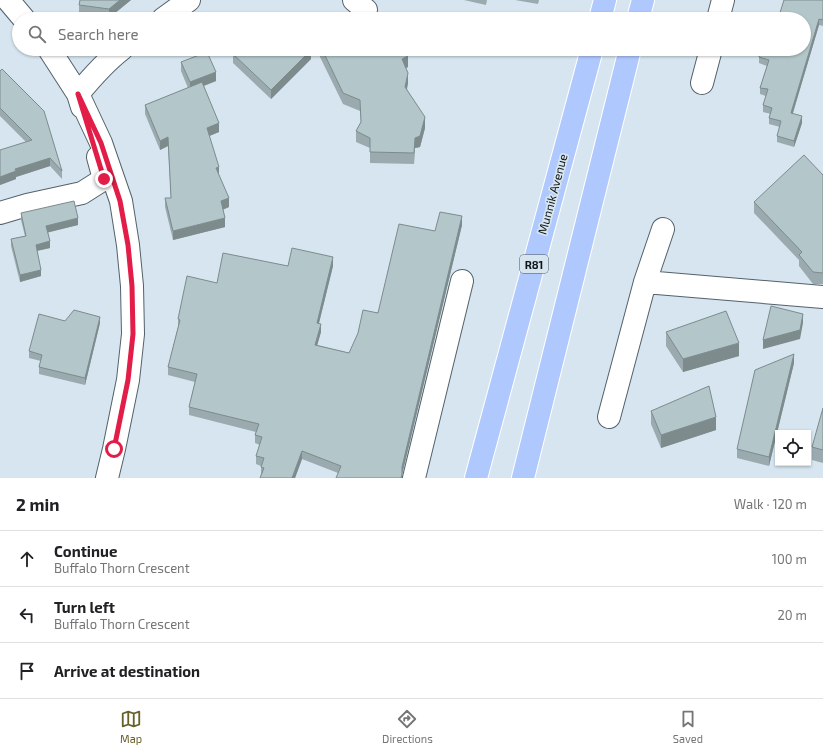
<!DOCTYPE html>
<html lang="en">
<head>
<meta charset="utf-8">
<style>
  :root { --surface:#fff; --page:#f6f6f6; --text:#202124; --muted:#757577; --line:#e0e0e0; --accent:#685f2b }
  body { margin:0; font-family:"Exo 2",sans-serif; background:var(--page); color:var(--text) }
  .controls { position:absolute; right:12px; bottom:12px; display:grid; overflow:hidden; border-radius:0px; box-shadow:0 1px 3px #0004 }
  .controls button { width:36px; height:36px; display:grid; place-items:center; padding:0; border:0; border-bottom:1px solid var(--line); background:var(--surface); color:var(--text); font:20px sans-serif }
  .stop { position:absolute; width:12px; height:12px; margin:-9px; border:3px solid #e11d48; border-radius:50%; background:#fff }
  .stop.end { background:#e11d48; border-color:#fff; box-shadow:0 1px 4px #0008 }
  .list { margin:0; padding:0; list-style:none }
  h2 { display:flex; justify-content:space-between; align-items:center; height:52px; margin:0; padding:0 16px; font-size:17px }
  h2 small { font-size:13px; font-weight:400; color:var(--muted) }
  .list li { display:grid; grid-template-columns:26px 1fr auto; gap:12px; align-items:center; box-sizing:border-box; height:56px; padding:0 16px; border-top:1px solid var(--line) }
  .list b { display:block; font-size:15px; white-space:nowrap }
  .list p { margin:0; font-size:13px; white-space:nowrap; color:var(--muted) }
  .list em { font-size:13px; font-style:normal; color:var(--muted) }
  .icon { flex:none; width:22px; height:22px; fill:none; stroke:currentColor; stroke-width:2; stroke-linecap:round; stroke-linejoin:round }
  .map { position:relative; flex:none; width:823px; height:478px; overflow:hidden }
  .search { position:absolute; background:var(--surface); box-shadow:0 1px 3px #0004; left:12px; right:12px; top:12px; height:44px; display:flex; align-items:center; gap:10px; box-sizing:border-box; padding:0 14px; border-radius:22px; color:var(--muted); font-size:15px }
  .sheet { height:220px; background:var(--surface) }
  nav { display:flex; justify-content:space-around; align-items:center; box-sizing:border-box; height:56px; border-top:1px solid var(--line); background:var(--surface); font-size:11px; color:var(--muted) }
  nav a { display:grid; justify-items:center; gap:2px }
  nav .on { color:var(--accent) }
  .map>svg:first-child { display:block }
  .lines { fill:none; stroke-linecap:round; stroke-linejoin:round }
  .minor-casing { stroke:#54616a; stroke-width:24 }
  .major-casing { stroke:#fff; stroke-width:24 }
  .minor { stroke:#fff; stroke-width:22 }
  .major { stroke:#afc8fe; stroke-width:22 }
  .wall { fill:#9aaaae }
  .shaded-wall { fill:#7d8b8d }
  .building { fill:#b3c6ca; stroke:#7d8b8d }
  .route { stroke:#e11d48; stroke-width:5 }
  .labels { text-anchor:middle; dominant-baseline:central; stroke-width:3.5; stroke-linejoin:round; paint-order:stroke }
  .shield { fill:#d6e5ef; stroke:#4b5358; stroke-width:1 }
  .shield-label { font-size:11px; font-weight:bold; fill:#0f1417 }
  .street-label { font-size:12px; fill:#0f1417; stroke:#d6e5ef }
</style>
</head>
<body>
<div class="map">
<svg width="823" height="478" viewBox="0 0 823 478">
  <rect width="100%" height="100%" fill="#d6e5ef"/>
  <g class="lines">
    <g class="minor-casing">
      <path id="minor" d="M 8,0 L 24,19
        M 354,0 L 366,10
        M 163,19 L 189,0
        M 718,19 L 723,0
        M 49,49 L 78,94 L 101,143 L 121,201 L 128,245 L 132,286 L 133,334 L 128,380 L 114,449 L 107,478
        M 702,83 L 711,49
        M 82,107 L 78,94 C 92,77 105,62 122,49
        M 0,213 L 27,205 L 82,193 L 104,179 L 98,157
        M 645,282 L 823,297
        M 609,417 L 645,282 L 663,229
        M 414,478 L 462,281"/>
    </g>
    <g class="major-casing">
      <path id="major" d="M 600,19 L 605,0
        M 638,19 L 643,0
        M 476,478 L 592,49
        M 523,478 L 630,49"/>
    </g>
    <use href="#minor" class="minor"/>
    <use href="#major" class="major"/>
  </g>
  <path class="wall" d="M 131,0 L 109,18 L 79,14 L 79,5 Z
    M 464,0 L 487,0 L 486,5 Z
    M 515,0 L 539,0 L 538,4 Z
    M 823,0 L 823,26 L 819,25 L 793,113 L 802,123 L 794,147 L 777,142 L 777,136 L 780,127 L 769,124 L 769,118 L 771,114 L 763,112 L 763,105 L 766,96 L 760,94 L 760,88 L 767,66 L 759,63 L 759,57 L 760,53 L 754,51 L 754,49 L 804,49 Z
    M 320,49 L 404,49 L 408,67 L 406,68 L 408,83 L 407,89 L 425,128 L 420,147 L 415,148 L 414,164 L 370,163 L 370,148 L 356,142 L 356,131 L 361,122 L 360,111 L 343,104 L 320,57 Z
    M 233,54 L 311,59 L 271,99 L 233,63 Z
    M 181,62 L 216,81 L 204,86 L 219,132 L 209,136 L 219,176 L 229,207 L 223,210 L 225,227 L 173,240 L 165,207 L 165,198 L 171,198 L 168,146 L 160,150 L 145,114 L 145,105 L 188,88 L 181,71 Z
    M 0,71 L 62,171 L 62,179 L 50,166 L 16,177 L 16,179 L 0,185 L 26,142 L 0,116 Z
    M 823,175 L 823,284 L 813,284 L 799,266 L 799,260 L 754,213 L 754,202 Z
    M 21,213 L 78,225 L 48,232 L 50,248 L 37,251 L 41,276 L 20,282 L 11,246 L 11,239 L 25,236 L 21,220 Z
    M 462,225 L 402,473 L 402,478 L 338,473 L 302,459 L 295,478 L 260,478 L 261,475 L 261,466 L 256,464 L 256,456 L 260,445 L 255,443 L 255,435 L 256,432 L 189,415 L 189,407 L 195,382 L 168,375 L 168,367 L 178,327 L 178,319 L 217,283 L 288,266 L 333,266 L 319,323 L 321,332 L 317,345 L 349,353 L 435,231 Z
    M 65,321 L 100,323 L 85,385 L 39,374 L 39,367 L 41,361 L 29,358 L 29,351 Z
    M 666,332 L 739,356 L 683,372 L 666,346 Z
    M 794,363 L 769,466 L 737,458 L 737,449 Z
    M 823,408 L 823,463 L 812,460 L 812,447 Z
    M 651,411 L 716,430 L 661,448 L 651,424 Z"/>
  <path class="shaded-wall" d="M 120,0 L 131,0 L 109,18 L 109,9 Z
    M 819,19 L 819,25 L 791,119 L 791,113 Z
    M 311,50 L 311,59 L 271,99 L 271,90 Z
    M 408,56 L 408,67 L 402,70 L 402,59 Z
    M 216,72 L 216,81 L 190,91 L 190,82 Z
    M 408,73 L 408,83 L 405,98 L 405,87 Z
    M 802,116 L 802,123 L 794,147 L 794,141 Z
    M 425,117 L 425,128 L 420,147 L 415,148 L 414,164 L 415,138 Z
    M 219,123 L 219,132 L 207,137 L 207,128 Z
    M 168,137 L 168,146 L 160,150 L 160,141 Z
    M 50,158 L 50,166 L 16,177 L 16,179 L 0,185 L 0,177 L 15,169 Z
    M 219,167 L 219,176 L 216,168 Z
    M 229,198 L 229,207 L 221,210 L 221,201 Z
    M 462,216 L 462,225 L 402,475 L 402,467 Z
    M 78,218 L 78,225 L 46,233 L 46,226 Z
    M 225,218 L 225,227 L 173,240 L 173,231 Z
    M 50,241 L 50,248 L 36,251 L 36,245 Z
    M 333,257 L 333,266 L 317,331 L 317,323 Z
    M 41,270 L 41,276 L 20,282 L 20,275 Z
    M 803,314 L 803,323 L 800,339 L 763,349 L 763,340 Z
    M 100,317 L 100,323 L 85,385 L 85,378 Z
    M 321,324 L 321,332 L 315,353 L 315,345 Z
    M 739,343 L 739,356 L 683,372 L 683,359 Z
    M 794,354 L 794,363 L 769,466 L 769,457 Z
    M 716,417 L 716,430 L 661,448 L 661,435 Z
    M 302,451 L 302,459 L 295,478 L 292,478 Z"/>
  <path class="building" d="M 80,0 L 120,0 L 109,9 L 79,5 Z
    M 784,0 L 823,0 L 823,20 L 819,19 L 791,113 L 802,116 L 794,141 L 777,136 L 781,121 L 769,118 L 772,108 L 763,105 L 768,89 L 760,88 L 769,60 L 759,57 L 761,49 L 804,49 L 804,19 L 778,19 Z
    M 274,12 L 280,19 L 267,19 Z
    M 387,13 L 390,19 L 376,19 Z
    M 763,15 L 776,19 L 762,19 Z
    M 238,49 L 311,49 L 311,50 L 271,90 L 233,54 Z
    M 322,49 L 404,49 L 408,56 L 402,59 L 408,73 L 405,87 L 425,117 L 420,136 L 415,138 L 414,153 L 370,152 L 370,138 L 356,131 L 361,122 L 360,100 L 343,93 Z
    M 207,52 L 216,72 L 190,82 L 181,62 Z
    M 2,69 L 44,111 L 62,171 L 50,158 L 15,169 L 16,171 L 0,177 L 0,150 L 32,140 L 0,108 L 0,71 Z
    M 202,82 L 219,123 L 207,128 L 219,167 L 216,168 L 229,198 L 221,201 L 225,218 L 173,231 L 165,198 L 171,198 L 168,137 L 160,141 L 145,105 Z
    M 804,155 L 823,175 L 823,273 L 813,272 L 799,255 L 802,252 L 754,202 Z
    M 74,201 L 78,218 L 46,226 L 50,241 L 36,245 L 41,270 L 20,275 L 11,239 L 26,236 L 21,213 Z
    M 440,212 L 462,216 L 402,467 L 402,474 L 401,478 L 336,478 L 341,466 L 302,451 L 292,478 L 260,478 L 264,468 L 261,467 L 264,458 L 256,456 L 262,437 L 255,435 L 259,424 L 189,407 L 197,374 L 168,367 L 180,320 L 178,319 L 187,276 L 217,283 L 223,253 L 288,266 L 292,248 L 333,257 L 317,323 L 321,324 L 315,345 L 349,353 L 358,333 L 363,310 L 378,313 L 399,224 L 435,231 Z
    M 771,306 L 803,314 L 800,330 L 763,340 Z
    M 74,310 L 100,317 L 85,378 L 39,367 L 42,355 L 29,351 L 39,314 L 65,321 Z
    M 726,311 L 739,343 L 683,359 L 666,332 Z
    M 794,354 L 769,457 L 737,449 L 755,370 Z
    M 709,386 L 716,417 L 661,435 L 651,411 Z
    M 823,408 L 823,450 L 812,447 Z"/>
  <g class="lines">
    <path class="route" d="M 104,179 L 78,94 L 101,143 L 120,201 L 128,245 L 132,286 L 133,334 L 128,380 L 114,449"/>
  </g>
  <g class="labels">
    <rect class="shield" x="520" y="255" width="28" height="18" rx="3"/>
    <g class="shield-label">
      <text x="534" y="264">R81</text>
    </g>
    <g class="street-label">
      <text transform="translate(552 194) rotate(-75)">Munnik Avenue</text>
    </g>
  </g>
</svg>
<div class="controls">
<button><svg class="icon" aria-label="locate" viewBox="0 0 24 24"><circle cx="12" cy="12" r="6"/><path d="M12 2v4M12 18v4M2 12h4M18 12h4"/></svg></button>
</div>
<div class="stop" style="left:114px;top:449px"></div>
<div class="stop end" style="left:104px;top:179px"></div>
<div class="search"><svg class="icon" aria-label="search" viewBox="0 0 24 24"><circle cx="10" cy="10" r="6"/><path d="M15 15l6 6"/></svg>Search here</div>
</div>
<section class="sheet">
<h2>2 min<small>Walk · 120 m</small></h2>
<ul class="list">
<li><svg class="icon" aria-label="ahead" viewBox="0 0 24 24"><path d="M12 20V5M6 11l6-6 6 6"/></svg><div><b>Continue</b><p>Buffalo Thorn Crescent</p></div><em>100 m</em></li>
<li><svg class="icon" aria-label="left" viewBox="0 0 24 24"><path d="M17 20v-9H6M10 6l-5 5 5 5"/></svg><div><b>Turn left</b><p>Buffalo Thorn Crescent</p></div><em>20 m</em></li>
<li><svg class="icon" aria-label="arrive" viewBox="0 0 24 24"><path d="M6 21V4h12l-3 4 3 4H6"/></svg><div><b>Arrive at destination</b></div></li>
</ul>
</section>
<nav>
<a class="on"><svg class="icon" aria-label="map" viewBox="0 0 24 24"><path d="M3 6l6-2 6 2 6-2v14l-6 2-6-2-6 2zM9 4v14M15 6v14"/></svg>Map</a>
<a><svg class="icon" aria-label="directions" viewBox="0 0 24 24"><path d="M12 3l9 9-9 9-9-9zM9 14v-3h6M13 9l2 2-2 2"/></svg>Directions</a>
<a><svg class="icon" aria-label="saved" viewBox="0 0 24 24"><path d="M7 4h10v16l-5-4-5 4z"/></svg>Saved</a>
</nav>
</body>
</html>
